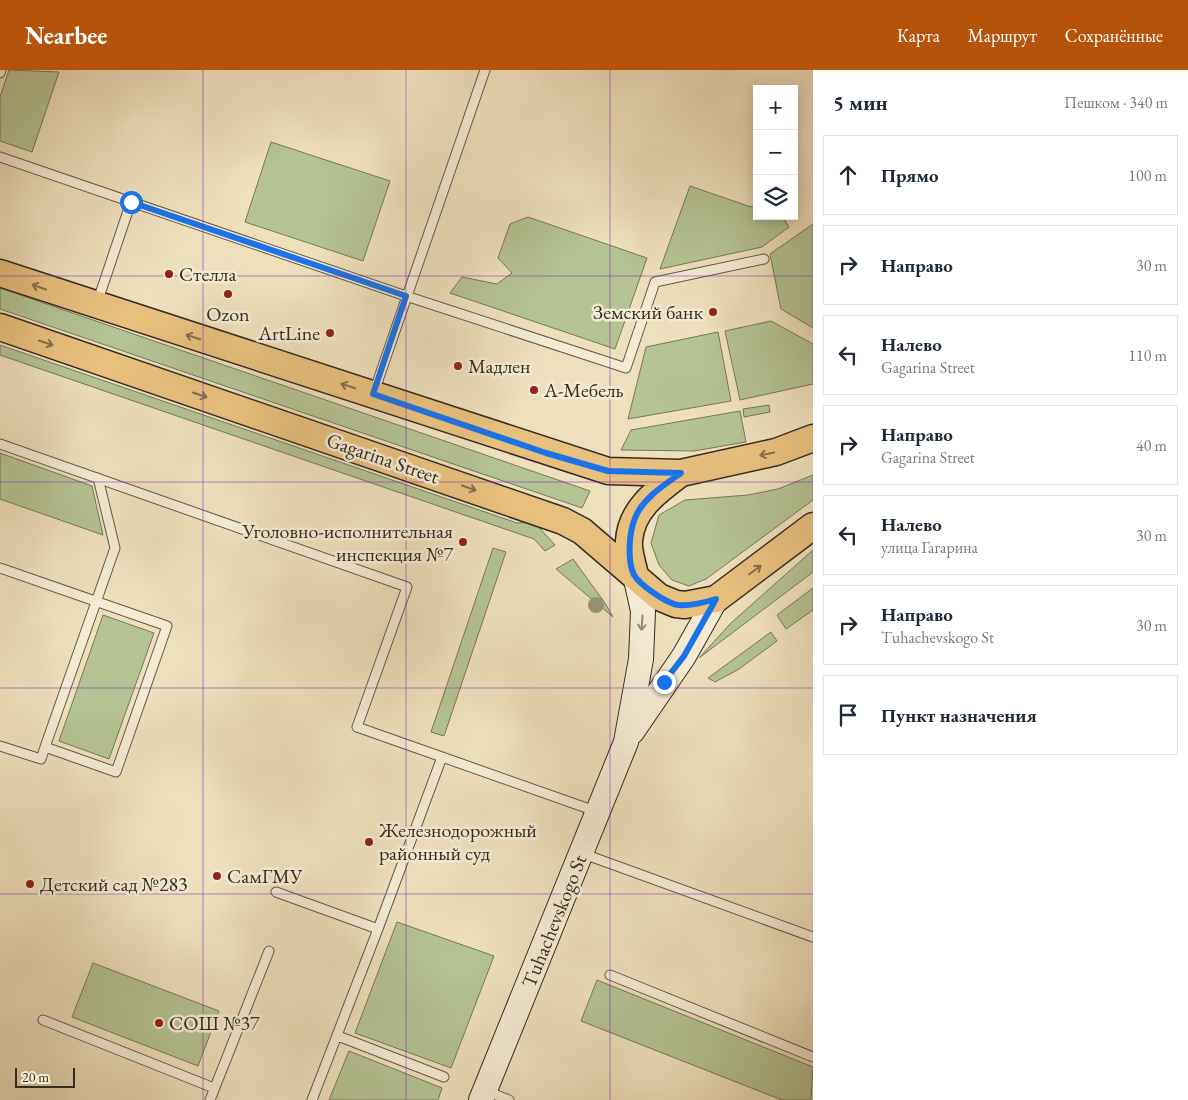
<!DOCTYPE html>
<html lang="ru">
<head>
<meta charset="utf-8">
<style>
  :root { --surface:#fff; --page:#f2f2f3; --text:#1f2937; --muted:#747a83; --line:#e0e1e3; --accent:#b45309 }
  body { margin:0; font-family:"EB Garamond",serif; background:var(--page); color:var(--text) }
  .controls { position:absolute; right:15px; top:15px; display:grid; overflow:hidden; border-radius:0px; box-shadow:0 2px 12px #0003 }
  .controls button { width:45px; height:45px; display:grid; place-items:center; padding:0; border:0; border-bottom:1px solid var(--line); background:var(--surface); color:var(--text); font:25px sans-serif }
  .scale { position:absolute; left:15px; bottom:12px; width:60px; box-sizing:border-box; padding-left:5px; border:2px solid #342c21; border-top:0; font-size:14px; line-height:18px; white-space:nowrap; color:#342c21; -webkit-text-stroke:4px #f5ebd4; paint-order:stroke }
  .stop { position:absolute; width:15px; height:15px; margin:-11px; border:4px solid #1a73e8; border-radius:50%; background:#fff }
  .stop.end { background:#1a73e8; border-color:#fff; box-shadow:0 1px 5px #0008 }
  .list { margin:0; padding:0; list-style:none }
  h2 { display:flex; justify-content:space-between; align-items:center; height:65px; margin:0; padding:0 20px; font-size:21px }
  h2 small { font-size:16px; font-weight:400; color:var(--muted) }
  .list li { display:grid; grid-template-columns:32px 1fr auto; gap:15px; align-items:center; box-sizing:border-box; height:80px; margin:0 10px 10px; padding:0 10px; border:1px solid var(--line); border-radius:0px }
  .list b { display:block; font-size:19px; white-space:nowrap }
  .list p { margin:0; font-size:16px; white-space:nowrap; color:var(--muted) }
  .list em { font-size:16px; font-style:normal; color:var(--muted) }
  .icon { flex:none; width:28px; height:28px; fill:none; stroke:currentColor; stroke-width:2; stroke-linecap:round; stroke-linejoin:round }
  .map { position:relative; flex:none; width:813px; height:1030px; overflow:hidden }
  header { display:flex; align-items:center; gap:30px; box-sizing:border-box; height:70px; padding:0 25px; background:var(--accent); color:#fff }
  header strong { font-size:24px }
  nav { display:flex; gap:28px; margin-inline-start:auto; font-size:18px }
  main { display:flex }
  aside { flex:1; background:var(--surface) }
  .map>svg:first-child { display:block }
  .green { fill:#b5c394; stroke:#74785a }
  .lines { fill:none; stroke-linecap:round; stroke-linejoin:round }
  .service-casing { stroke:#635948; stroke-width:11 }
  .secondary-casing { stroke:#342c21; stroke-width:26 }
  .primary-casing { stroke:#342c21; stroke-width:29 }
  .service { stroke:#f5ebd4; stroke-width:9 }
  .secondary { stroke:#f5ebd4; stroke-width:24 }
  .primary { stroke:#e8c07e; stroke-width:26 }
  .tree { fill:#9a9277 }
  .oneway { stroke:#856f4b }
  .oneway2 { stroke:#948c7a }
  .route { stroke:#1a73e8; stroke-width:6 }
  .grid { fill:none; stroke:#7b2cbf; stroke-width:1; stroke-opacity:0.55 }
  .poi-dot { fill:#8f2418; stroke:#f5ebd4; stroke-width:2 }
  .labels { text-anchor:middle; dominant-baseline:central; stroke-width:5; stroke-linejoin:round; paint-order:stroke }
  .poi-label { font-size:20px; fill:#342c21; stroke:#f5ebd4; text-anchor:start }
  .street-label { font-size:20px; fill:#342c21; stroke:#f5ebd4 }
</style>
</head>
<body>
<header>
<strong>Nearbee</strong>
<nav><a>Карта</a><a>Маршрут</a><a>Сохранённые</a></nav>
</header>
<main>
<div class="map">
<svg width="813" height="1030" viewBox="0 0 813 1030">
  <rect width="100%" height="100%" fill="#efe0bd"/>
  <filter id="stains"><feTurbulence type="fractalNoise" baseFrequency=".004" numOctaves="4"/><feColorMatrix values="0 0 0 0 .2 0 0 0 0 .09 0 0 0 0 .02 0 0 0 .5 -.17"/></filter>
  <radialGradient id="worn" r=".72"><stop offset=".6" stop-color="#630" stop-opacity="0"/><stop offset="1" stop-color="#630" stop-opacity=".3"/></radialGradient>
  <path class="green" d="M 9,0 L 59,2 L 32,82 L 0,71 L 0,27 Z
    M 271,72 L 390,111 L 363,191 L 245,152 Z
    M 690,116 L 751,137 L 757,134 L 757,146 L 782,146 L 789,157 L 762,177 L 660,199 Z
    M 528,147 L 647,188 L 615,279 L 450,223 L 462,207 L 497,214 L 512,203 L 498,188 L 510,154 Z
    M 813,154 L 813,258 L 781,239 L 770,184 Z
    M 0,218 L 590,421 L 582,438 L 0,239 Z
    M 771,251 L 813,274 L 813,314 L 740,330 L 725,261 Z
    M 718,262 L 731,331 L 628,349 L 646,277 Z
    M 0,275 L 517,453 L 534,452 L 555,475 L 545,481 L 534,469 L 0,285 Z
    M 769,335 L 770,342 L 744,347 L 743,339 Z
    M 740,341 L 746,372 L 694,381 L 621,380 L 631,360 Z
    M 0,383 L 92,416 L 103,465 L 0,429 Z
    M 813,405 L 813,430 L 706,509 L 689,516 L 672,510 L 659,495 L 651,473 L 659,445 L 685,430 L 748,425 L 778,419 Z
    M 493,478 L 506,482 L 444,666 L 431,662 Z
    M 813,480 L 813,502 L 699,588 L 731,553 Z
    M 573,489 L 605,533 L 613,547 L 556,499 Z
    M 813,518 L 813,540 L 786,559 L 777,545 Z
    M 103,545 L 154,563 L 109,689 L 59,671 Z
    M 771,562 L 777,571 L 739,599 L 715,612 L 708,608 Z
    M 397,852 L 494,886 L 451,998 L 355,963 Z
    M 93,893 L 219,941 L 198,996 L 72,947 Z
    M 597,910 L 813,997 L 811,1030 L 782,1030 L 581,951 Z
    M 349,981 L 442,1018 L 438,1030 L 329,1030 Z"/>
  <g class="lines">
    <g class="service-casing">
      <path id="service" d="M 0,3 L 1,0
        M 0,87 L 406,226 L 626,298 L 655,212 L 764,189
        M 97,233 L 131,132
        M 374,322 L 485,0
        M 0,374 L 407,517 L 357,657 L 598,742
        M 0,498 L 167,556 L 116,702 L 45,677
        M 0,676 L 41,689 L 45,677 L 115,478 L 98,408
        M 581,783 L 813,867
        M 276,822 L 378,859 L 312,1030
        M 378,859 L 442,687
        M 610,905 L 813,987
        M 43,950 L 214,1018
        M 338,966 L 444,1007
        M 486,1021 L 509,1030
        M 210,1030 L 269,881"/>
    </g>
    <g class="secondary-casing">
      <path id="secondary" d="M 632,662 L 684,586 L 716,529
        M 481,1030 L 626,672 L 641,589 L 643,541 L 635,505"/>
    </g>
    <g class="primary-casing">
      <path id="primary" d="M 0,203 L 608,401 L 681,403 L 776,382 L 813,368
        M 0,257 L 563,451 L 582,461 L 659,527 L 676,534 L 685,535 L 716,529 L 813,456
        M 635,505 C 633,495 628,482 629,471 C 631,439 657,421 681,403"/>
    </g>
    <use href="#service" class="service"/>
    <use href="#secondary" class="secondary"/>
    <use href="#primary" class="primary"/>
  </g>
  <circle class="tree" cx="596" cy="535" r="8"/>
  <defs><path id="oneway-shaft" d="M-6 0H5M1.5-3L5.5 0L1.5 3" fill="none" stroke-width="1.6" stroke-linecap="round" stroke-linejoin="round" transform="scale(1.25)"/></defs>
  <g class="oneway">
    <use href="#oneway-shaft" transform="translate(39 217) rotate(-161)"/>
    <use href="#oneway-shaft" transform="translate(193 267) rotate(-162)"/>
    <use href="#oneway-shaft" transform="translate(46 273) rotate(19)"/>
    <use href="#oneway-shaft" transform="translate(348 316) rotate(-162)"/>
    <use href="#oneway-shaft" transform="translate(200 325) rotate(19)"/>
    <use href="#oneway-shaft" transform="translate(767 384) rotate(168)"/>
    <use href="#oneway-shaft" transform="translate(469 418) rotate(19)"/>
    <use href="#oneway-shaft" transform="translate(755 500) rotate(-37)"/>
  </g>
  <use class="oneway2" href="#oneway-shaft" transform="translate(642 553) rotate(94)"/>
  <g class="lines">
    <path class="route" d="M 131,132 L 406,226 L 373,324 L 546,383 L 608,401 L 681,403 C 664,415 643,428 635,448 C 629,463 627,490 634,505 C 640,515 666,533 678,535 C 691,536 703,533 716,529 L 684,586 L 664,612"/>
  </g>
  <path class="grid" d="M 203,0 L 203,1030M 406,0 L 406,1030M 610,0 L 610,1030M 0,206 L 813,206M 0,412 L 813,412M 0,618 L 813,618M 0,824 L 813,824"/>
  <g class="poi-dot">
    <circle cx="169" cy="204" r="5"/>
    <circle cx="228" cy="224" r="5"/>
    <circle cx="713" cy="242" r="5"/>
    <circle cx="330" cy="263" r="5"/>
    <circle cx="458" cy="296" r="5"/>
    <circle cx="534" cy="320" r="5"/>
    <circle cx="463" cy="472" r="5"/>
    <circle cx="369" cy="772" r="5"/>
    <circle cx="217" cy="806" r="5"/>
    <circle cx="30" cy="814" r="5"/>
    <circle cx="159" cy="953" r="5"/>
  </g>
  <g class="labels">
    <g class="poi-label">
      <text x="179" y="204">Стелла</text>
      <text x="703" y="242" text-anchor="end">Земский банк</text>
      <text x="228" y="244" text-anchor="middle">Ozon</text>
      <text x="320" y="263" text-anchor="end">ArtLine</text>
      <text x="468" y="296">Мадлен</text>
      <text x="544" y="320">А-Мебель</text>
      <text x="453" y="461" text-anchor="end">Уголовно-исполнительная<tspan x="453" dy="23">инспекция №7</tspan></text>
      <text x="379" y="760">Железнодорожный<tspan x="379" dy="23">районный суд</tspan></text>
      <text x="227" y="806">СамГМУ</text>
      <text x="40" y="814">Детский сад №283</text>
      <text x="169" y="953">СОШ №37</text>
    </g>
    <g class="street-label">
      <text transform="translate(383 388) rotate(19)">Gagarina Street</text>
      <text transform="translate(554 851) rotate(-68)">Tuhachevskogo St</text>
    </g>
  </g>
  <rect width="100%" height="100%" filter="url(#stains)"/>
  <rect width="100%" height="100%" fill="url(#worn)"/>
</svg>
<div class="controls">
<button>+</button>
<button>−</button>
<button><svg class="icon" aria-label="layers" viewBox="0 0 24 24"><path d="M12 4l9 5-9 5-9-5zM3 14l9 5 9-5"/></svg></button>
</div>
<div class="scale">20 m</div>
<div class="stop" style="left:131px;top:132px"></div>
<div class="stop end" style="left:664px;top:612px"></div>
</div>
<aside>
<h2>5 мин<small>Пешком · 340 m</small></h2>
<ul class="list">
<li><svg class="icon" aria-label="ahead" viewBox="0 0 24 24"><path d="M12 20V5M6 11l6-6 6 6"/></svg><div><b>Прямо</b></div><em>100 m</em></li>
<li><svg class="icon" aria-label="right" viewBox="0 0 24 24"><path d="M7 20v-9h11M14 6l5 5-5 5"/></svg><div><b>Направо</b></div><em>30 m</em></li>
<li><svg class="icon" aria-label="left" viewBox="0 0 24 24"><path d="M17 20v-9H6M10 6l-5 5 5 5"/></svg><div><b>Налево</b><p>Gagarina Street</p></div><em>110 m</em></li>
<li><svg class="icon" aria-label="right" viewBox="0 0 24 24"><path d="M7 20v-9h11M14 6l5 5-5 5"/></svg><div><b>Направо</b><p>Gagarina Street</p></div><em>40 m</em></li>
<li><svg class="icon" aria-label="left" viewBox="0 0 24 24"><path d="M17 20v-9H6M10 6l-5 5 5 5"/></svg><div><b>Налево</b><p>улица Гагарина</p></div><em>30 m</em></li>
<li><svg class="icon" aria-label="right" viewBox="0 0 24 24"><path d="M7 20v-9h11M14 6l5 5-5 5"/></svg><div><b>Направо</b><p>Tuhachevskogo St</p></div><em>30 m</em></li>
<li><svg class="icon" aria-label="arrive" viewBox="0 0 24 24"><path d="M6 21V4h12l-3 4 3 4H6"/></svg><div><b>Пункт назначения</b></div></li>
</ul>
</aside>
</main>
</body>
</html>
